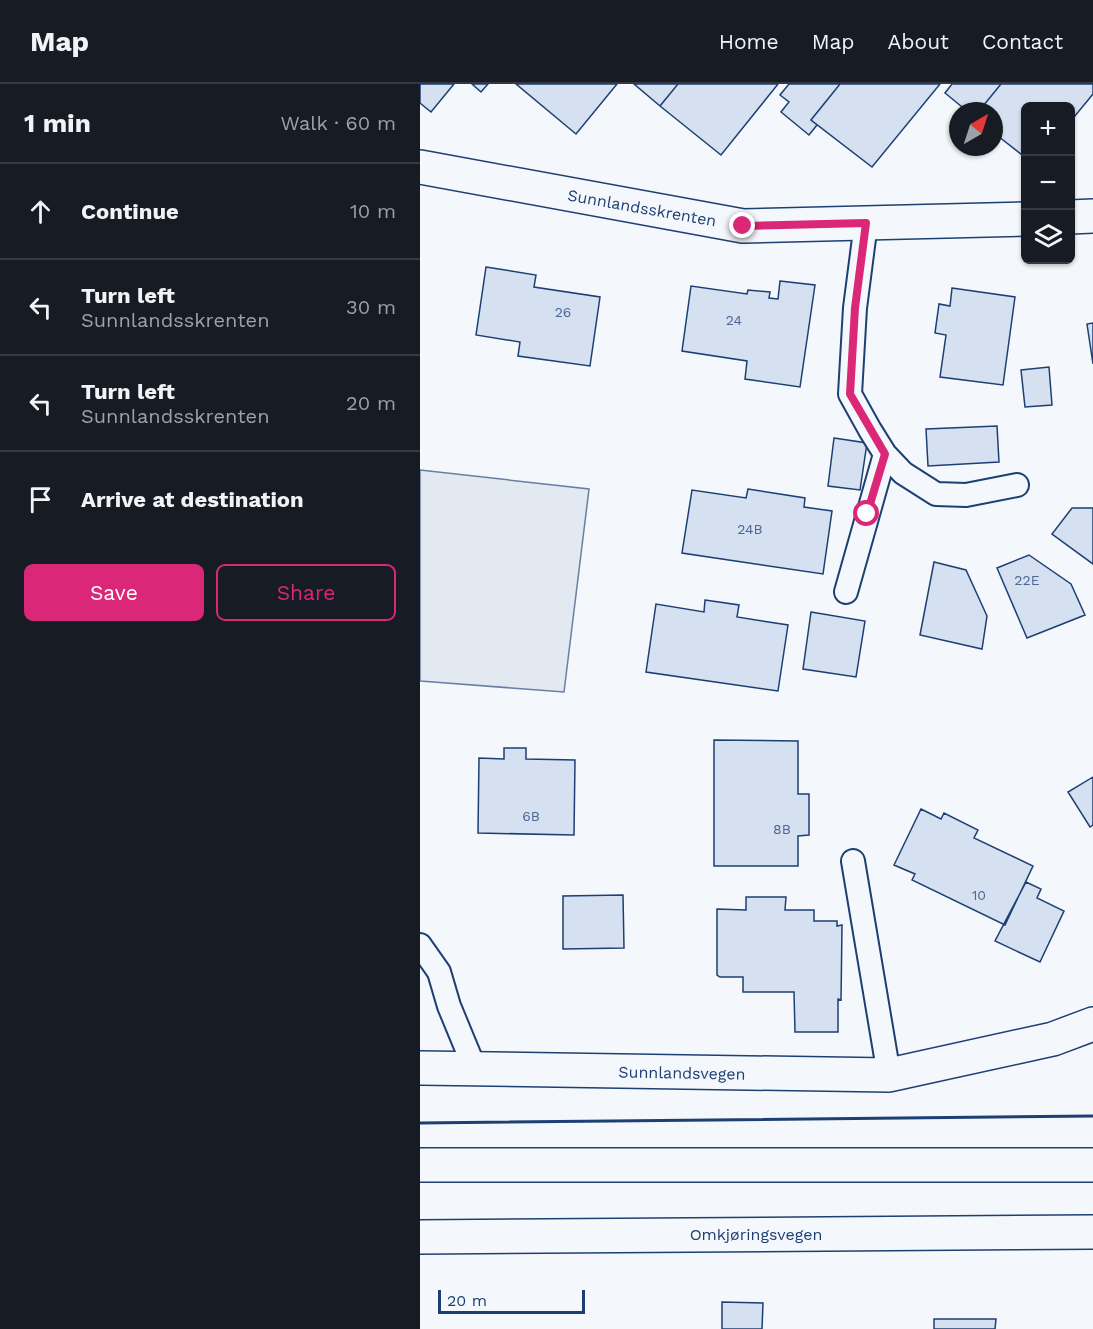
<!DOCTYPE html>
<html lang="en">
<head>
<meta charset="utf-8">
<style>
  :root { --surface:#171b24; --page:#242831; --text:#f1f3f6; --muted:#9ea1a6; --line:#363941; --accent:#db2777 }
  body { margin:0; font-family:"Work Sans",sans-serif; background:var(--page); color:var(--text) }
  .controls { position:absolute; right:18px; top:18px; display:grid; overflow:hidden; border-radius:9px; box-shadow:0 2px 4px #0004 }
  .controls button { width:54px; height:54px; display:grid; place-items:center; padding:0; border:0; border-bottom:2px solid var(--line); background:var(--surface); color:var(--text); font:30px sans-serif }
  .compass { position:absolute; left:529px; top:18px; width:54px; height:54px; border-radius:50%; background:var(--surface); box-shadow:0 2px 4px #0004; rotate:39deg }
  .scale { position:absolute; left:18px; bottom:15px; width:147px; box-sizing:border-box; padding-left:6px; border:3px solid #1d3f73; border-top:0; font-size:16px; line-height:21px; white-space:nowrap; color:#1d3f73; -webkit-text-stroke:4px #f4f7fb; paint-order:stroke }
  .stop { position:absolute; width:18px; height:18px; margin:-14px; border:4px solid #db2777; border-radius:50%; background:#fff }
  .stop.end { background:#db2777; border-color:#fff; box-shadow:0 2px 6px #0008 }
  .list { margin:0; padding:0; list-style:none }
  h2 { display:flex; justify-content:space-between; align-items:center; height:78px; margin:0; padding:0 24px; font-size:26px }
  h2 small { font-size:20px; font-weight:400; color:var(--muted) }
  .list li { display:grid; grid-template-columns:39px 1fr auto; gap:18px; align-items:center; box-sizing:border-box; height:96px; padding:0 24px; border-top:2px solid var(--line) }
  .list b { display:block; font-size:22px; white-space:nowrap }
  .list p { margin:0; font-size:20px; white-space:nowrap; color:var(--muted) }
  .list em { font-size:20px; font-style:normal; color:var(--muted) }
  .actions { display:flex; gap:12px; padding:18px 24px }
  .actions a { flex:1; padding:14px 0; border:2px solid var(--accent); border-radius:9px; text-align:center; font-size:21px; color:var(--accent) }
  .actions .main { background:var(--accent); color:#fff }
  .icon { flex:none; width:33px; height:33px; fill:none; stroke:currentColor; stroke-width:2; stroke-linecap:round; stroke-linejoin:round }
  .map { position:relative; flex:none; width:673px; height:1245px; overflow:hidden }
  header { display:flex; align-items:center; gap:36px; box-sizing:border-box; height:84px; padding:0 30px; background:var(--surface); border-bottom:2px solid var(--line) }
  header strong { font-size:28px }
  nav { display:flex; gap:33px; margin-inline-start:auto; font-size:21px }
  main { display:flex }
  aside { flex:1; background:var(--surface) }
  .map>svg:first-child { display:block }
  .green { fill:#e3e9f0; stroke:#687fa3; stroke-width:1.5 }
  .building { fill:#d5e0f0; stroke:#1d3f73; stroke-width:1.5 }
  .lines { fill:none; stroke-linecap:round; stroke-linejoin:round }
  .service-casing { stroke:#1d3f73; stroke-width:26 }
  .minor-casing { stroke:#1d3f73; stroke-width:36 }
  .trunk-casing { stroke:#1d3f73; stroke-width:36 }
  .service { stroke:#f4f7fb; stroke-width:22 }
  .minor { stroke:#f4f7fb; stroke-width:33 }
  .trunk { stroke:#f4f7fb; stroke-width:33 }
  .wall { stroke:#1d3f73; stroke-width:3 }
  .route { stroke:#db2777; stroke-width:8 }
  .labels { text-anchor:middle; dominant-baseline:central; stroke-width:4.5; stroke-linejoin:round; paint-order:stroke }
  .number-label { font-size:14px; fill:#4b6792 }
  .street-label { font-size:16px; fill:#1d3f73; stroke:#f4f7fb }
</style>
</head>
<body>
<header>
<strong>Map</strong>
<nav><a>Home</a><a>Map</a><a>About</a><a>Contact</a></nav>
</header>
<main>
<aside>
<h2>1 min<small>Walk · 60 m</small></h2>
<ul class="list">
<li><svg class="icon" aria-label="ahead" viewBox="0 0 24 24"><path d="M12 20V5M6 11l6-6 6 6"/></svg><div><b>Continue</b></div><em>10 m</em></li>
<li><svg class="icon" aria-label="left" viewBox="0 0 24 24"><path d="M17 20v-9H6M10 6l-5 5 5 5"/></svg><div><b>Turn left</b><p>Sunnlandsskrenten</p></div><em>30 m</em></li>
<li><svg class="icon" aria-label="left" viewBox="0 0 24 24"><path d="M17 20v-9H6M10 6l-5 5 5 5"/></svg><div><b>Turn left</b><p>Sunnlandsskrenten</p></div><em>20 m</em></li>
<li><svg class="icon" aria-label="arrive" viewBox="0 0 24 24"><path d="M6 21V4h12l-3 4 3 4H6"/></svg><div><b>Arrive at destination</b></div></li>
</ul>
<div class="actions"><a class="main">Save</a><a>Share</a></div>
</aside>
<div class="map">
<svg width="673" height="1245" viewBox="0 0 673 1245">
  <rect width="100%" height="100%" fill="#f4f7fb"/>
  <path class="green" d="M 0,386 L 169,405 L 144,608 L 0,597 Z"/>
  <path class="building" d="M 0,0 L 34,0 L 11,28 L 0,19 Z
    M 52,0 L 68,0 L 61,8 Z
    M 96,0 L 197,0 L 156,50 Z
    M 214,0 L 258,0 L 240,22 Z
    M 258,0 L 358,0 L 301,71 L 240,22 Z
    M 369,0 L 420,0 L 391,36 L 397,41 L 389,51 L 361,28 L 369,18 L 360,11 Z
    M 420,0 L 520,0 L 452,83 L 391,36 Z
    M 532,0 L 581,0 L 559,27 L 547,27 L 525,9 Z
    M 581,0 L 673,0 L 673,10 L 650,38 L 650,22 L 606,22 L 606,74 L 574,49 L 574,27 L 559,27 Z
    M 66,183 L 116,191 L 114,203 L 180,213 L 170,282 L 98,272 L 100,258 L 56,251 Z
    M 360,197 L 395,201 L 380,303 L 325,295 L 327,277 L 262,267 L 271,202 L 327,210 L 328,206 L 350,208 L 349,214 L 358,215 Z
    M 532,204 L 595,213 L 583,301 L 520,293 L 526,251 L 515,249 L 519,220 L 530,222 Z
    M 673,239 L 673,280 L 667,240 Z
    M 629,283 L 632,321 L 605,323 L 601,286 Z
    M 577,342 L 579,378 L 508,382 L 506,345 Z
    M 414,354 L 447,359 L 440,406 L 408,402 Z
    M 328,405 L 385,414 L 384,423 L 412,427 L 403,490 L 262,469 L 272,406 L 326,414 Z
    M 652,424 L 673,424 L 673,480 L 632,450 Z
    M 609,471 L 651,500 L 665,531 L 607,554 L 577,484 Z
    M 514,478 L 546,486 L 567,532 L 562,565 L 500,551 Z
    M 285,516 L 319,521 L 317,533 L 368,541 L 358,607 L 226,588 L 236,520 L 284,528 Z
    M 391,528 L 445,537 L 436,593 L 383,585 Z
    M 294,656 L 378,657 L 378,710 L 389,710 L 389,751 L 378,752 L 378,782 L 294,782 Z
    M 84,664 L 106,664 L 106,675 L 155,676 L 154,751 L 58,749 L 59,674 L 84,675 Z
    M 673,693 L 673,741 L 670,743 L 648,708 Z
    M 501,725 L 521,735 L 524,729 L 558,746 L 554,754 L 613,782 L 585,841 L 492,796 L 495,790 L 474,781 Z
    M 606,798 L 621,805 L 617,814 L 644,827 L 620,878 L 575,857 Z
    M 203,811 L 204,864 L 143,865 L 143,812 Z
    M 326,813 L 366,813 L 365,826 L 394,826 L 394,837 L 417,837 L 417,842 L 422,841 L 421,916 L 418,915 L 418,948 L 375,948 L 374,908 L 323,908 L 323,893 L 300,893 L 297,891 L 297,825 L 326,826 Z
    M 302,1218 L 343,1219 L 342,1245 L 302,1245 Z
    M 514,1235 L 576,1235 L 575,1245 L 514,1245 Z"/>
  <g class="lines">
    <g class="service-casing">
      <path id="service" d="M 446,139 L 435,224 L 430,310 L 450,346 L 465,370 L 483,389 L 516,410 L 546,411 L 597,401
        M 426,508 L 465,370
        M 433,777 L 469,991
        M 0,861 L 19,888 L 29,922 L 55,985"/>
    </g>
    <g class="minor-casing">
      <path id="minor" d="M 0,83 L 323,142 L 606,135
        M 650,133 L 673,132
        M 0,984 L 469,991 L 633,955 L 673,940"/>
    </g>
    <g class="trunk-casing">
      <path id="trunk" d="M 0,1081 L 673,1081
        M 0,1153 L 673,1148"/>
    </g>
    <use href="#service" class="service"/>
    <use href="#minor" class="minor"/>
    <use href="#trunk" class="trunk"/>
    <path class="wall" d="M 0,1039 L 673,1032"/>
  </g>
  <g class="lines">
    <path class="route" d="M 323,142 L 446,139 L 435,224 L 430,310 L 465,370 L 447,430"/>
  </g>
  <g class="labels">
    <g class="number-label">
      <text x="143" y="228">26</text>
      <text x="314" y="236">24</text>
      <text x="330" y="445">24B</text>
      <text x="607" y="496">22E</text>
      <text x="111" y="732">6B</text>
      <text x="362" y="745">8B</text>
      <text x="559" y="811">10</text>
    </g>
    <g class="street-label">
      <text transform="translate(222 124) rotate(10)">Sunnlandsskrenten</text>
      <text transform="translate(262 989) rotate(1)">Sunnlandsvegen</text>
      <text x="336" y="1150">Omkjøringsvegen</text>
    </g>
  </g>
</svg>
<div class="controls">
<button>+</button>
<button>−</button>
<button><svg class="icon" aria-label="layers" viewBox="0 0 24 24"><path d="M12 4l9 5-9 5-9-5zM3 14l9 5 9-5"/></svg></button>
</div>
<svg class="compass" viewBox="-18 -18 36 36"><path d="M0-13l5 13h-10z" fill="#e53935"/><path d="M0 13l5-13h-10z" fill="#9ea1a6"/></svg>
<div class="scale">20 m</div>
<div class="stop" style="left:447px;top:430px"></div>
<div class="stop end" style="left:323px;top:142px"></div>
</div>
</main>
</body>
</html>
